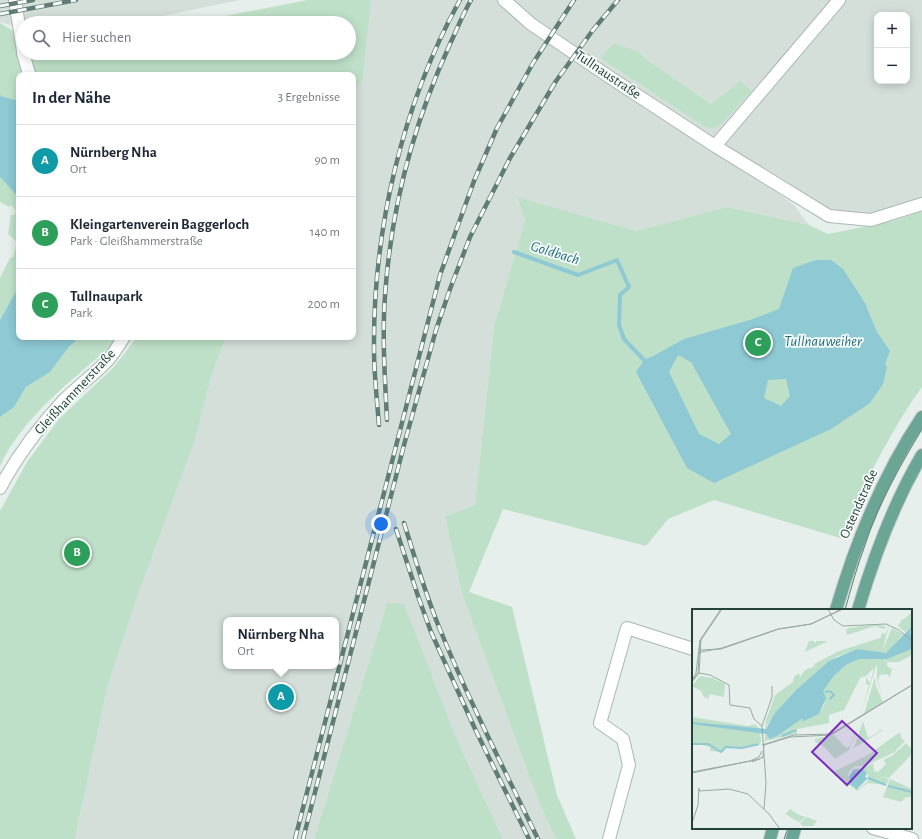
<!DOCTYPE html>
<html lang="de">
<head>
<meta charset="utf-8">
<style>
  :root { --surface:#fff; --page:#f6f6f7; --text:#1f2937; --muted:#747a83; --line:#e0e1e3; --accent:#2563eb }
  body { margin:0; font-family:"Alegreya Sans",sans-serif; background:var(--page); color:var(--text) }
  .controls { position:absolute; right:12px; top:12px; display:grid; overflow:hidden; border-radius:8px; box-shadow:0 2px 10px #0003 }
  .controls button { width:36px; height:36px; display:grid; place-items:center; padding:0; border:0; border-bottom:1px solid var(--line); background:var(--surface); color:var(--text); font:20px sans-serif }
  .you { position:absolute; left:381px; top:524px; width:14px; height:14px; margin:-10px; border:3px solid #fff; border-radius:50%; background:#1a73e8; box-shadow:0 0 0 6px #1a73e833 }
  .badge { display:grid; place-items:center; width:26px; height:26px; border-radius:50%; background:var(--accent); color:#fff; font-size:13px; font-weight:700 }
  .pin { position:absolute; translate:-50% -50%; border:2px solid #fff; box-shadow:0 1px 4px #0006 }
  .popup { position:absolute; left:223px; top:617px; width:116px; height:52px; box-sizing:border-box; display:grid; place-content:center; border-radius:8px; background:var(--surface); filter:drop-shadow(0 1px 3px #0005); font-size:13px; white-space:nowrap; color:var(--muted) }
  .popup b { font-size:15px; color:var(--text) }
  .popup::after { content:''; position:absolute; left:50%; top:100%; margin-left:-8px; border:8px solid transparent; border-top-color:var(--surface) }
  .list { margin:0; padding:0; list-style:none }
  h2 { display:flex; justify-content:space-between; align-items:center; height:52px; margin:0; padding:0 16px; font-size:17px }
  h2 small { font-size:13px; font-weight:400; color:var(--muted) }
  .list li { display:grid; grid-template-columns:26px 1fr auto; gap:12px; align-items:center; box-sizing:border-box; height:72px; padding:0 16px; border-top:1px solid var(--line) }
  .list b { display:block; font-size:15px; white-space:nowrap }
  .list p { margin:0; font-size:13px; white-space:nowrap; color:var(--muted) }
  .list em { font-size:13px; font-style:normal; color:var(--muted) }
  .icon { flex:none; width:22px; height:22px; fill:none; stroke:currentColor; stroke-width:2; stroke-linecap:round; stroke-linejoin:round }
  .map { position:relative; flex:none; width:922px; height:839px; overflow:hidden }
  .search { position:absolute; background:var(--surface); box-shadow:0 2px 10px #0003; left:16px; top:16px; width:340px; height:44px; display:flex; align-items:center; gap:10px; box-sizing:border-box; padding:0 14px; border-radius:22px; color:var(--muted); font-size:15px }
  .panel { position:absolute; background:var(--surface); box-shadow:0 2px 10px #0003; left:16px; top:72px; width:340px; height:268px; border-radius:8px }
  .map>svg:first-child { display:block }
  .built { fill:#d4dfda; fill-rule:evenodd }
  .green { fill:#bfe0c8 }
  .water { fill:#8ec9d4; fill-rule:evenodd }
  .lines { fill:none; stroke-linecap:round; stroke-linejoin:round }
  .stream { stroke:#8ec9d4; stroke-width:4 }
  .minor-casing { stroke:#a8b8b2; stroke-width:14 }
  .major-casing { stroke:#c2cac8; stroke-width:14 }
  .minor { stroke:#fff; stroke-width:12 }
  .major { stroke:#6aa596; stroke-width:12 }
  .tram { stroke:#5f7d75; stroke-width:1 }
  .rail-casing { stroke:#5f7d75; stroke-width:4.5 }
  .rail { stroke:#f7fbf9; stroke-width:3; stroke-dasharray:9; stroke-linecap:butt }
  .labels { text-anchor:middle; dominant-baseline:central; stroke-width:3.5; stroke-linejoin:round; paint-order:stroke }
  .street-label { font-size:14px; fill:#24423a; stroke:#f7fbf9 }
  .water-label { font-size:15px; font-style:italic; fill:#1c6f80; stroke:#f7fbf9 }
  .inset-river { fill:none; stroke:#8ec9d4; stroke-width:2 }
  .inset-road { fill:none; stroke:#98aaa4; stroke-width:1 }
  .view { fill:#7b2cbf; fill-opacity:0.15; stroke:#7b2cbf; stroke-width:2 }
  .inset-edge { fill:none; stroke:#24423a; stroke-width:2 }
</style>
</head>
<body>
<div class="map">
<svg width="922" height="839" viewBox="0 0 922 839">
  <rect width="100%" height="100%" fill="#e6efeb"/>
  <path class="built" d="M 0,0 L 240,0 L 148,19 L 118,23 L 23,23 L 23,29 L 0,22 Z
    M 371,0 L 922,0 L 922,199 L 874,214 L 839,212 L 825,208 L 746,169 L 794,205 L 809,225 L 727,207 L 636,231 L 517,198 L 525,220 L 494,326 L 475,505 L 445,516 L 462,594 L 540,805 L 556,839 L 503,839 L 454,733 L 387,603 L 314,839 L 75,839 L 107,688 L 138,595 L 194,443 L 212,374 L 226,337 L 353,337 L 353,94 L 363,78 ZM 877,15 L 907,15 L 907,81 L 877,81 ZM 639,52 L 649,61 L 711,104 L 740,81 L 713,129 L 703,126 L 600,58 ZM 226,620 L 336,620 L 336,666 L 226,666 Z"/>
  <path class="green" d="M 308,0 L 371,0 L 363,78 L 353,94 L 353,75 L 19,75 L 19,101 L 1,96 L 0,94 L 0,23 L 23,37 L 23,53 L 349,53 L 349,23 L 189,23 Z
    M 614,43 L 639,52 L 649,61 L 711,104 L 740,81 L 752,91 L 720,125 L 713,129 L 703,126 L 600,58 Z
    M 0,177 L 19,198 L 19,286 L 0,320 L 0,278 L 10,258 L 13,257 L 17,242 L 8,234 L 11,215 L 14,215 L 16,211 L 11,205 L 9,207 L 0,202 Z
    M 517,197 L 636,231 L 727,207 L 809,225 L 828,234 L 893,221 L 922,211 L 922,387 C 888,434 864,486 840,538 L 714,500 L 668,519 L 646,546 L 503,509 L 469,592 L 512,607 L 557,795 L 576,839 L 556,839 L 540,805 L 462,594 L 445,516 L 475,505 L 494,326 L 525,220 Z
    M 80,337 L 117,337 L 114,343 C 74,379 23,416 0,466 L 0,417 L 14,407 L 26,387 L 50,372 L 69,347 Z
    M 137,337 L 226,337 L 212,374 L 194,443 L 138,595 L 107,688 L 75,839 L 0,839 L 0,511 L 27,462 L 59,419 L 114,367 Z
    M 387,603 L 404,604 L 454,733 L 503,839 L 314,839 Z"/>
  <path class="water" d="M 0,94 L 1,96 L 19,101 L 19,198 L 0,177 Z
    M 816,260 L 831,260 L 843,269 L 865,303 L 877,332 L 890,351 L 885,364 L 887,367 L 883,384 L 870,403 L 831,429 L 714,483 L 687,468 L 636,372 L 644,360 L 653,356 L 684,339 L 753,319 L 779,309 L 793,268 ZM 678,355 L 691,362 L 731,434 L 719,444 L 699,434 L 669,372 ZM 786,379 L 790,396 L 781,406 L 764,398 L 768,380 Z
    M 19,286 L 19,337 L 80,337 L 69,347 L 50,372 L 26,387 L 14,407 L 0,417 L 0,320 Z"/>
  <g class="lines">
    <path class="stream" d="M 514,252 L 578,275 L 617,260 L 629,287 L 620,295 L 619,325 L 624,339 L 644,360"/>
    <g class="minor-casing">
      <path id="minor" d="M 15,0 L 23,51
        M 504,0 L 531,24 L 611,78 L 715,146 L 829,216 L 871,220 L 922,204
        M 23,53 L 29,74 L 30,75
        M 715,146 L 839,0
        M 0,488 C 17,456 38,428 63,401 C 76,388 91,377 104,364 C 112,357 118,346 124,337
        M 873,828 L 912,839
        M 609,839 L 629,765 L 623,739 L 600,723 L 627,628 L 693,649"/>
    </g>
    <g class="major-casing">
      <path id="major" d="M 836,610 C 856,541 882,477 922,417
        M 858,610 C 874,556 893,504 922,455
        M 770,839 L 773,828
        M 792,839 L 795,828"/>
    </g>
    <use href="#minor" class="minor"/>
    <use href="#major" class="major"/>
    <path class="tram" d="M 845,610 C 851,588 857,567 865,545 C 878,504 900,466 922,429
      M 784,839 L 788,828"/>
    <g class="rail-casing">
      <path id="rail" d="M 0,6 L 33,0
        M 0,14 L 76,0
        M 387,420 C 385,379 382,337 385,296 C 391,207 413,125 450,44 C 457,29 463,14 471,0
        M 379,425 C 377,400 374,374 374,349 C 373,230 402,105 460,0
        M 404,523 C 415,558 425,593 439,627 C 468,699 504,769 538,839
        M 396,529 L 418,596 L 431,632 L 476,731 L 529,839
        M 295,839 L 440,275 L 474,181 L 497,128 L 533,63 L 574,0
        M 303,839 L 404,445 L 436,330 L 450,289 L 470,237 L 510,158 L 556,81 L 593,30 L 618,0"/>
    </g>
    <use href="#rail" class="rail"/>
  </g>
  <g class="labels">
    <g class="street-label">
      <text transform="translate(608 75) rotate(34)">Tullnaustraße</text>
      <text transform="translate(75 392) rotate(-47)">Gleißhammerstraße</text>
      <text transform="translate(859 504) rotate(-66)">Ostendstraße</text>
    </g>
    <g class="water-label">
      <text transform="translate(555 253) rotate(17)">Goldbach</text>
      <text x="823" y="341">Tullnauweiher</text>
    </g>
  </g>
  <g transform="translate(692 609)">
    <rect width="220" height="220" fill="#e6efeb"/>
    <path d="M 220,3 L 220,17 L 213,23 L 206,17 L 210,10 L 211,11 ZM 185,15 L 195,18 L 191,20 L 183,17 L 155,26 L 154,21 L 157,19 ZM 197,17 L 190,42 L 200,19 L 211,25 L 198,41 L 191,45 L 165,40 L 144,48 L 103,82 L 82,105 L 73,120 L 74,111 L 83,86 L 101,73 L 102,68 L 107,64 L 108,68 L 113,61 L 123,57 L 122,55 L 147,42 L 188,29 L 191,23 L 193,26 ZM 117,32 L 122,32 L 124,35 L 124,32 L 136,32 L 113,43 ZM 220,40 L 220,46 L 207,53 L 195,53 L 195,57 L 200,60 L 198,68 L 195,65 L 188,66 L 186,71 L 190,87 L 185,71 L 185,54 L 168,107 L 177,76 L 174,75 L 174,68 L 178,74 L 182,59 L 174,67 L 168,69 L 152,101 L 137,106 L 137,114 L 105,120 L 105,125 L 73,132 L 73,125 L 80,129 L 85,127 L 114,106 L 141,68 L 154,56 L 167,50 L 195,50 ZM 128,90 L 133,94 L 127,105 L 110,113 ZM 8,67 L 20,69 L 33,75 L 32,88 L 18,85 L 16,90 L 12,88 L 9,82 L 0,77 ZM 183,68 L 184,77 L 191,93 L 172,105 ZM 0,108 L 56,117 L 63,115 L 68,120 L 69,134 L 54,138 L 33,139 L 31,143 L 18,142 L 18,138 L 1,134 ZM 169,110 L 163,126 L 157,141 L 143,150 L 132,138 L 123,133 L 123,130 L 142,126 L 154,139 L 158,137 ZM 171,112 L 176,129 L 189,122 L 186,122 L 188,120 L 190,122 L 162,139 ZM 208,123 L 209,129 L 213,132 L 206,139 L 201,129 L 206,139 L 203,143 L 175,156 L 162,158 L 158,161 L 156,167 L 167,180 L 176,172 L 176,166 L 171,160 L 159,164 L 160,160 L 171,159 L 181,154 L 182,162 L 186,163 L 194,155 L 191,151 L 201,146 L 214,134 L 219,139 L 220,150 L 219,146 L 197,169 L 188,167 L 197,170 L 194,176 L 176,174 L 165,182 L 141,163 L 176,146 ZM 198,170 L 220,180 L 220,188 L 214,188 L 209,193 L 191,188 ZM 98,200 L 107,206 L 114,208 L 107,213 L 93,205 ZM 115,208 L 125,212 L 121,217 L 111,217 L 108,214 Z" fill="#bfe0c8" fill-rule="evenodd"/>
    <path d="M 220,17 L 218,24 L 220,25 L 220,40 L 195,50 L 167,50 L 154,56 L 141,68 L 131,82 L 134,89 L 127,105 L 110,113 L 111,109 L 85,127 L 78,130 L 74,125 L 0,115 L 0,113 L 74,120 L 82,105 L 103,82 L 137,52 L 165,40 L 194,44 ZM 171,160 L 175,164 L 173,168 L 176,169 L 165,180 L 158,175 L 157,167 L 162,161 Z" fill="#8ec9d4"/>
    <path class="inset-river" d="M 133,83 L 138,82 L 142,86 L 138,90M 90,127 L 104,121M 0,135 L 16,135 L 29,143 L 34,138 L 50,139 L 67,135M 176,169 L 194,176M 196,177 L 220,183"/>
    <path class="inset-road" d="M 136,0 L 142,11 L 151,17 L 194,15 L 207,21 L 220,32M 7,41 L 29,40 L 87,20 L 119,15 L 151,0M 6,46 L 9,43 L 30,39 L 86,20 L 119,15 L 150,0M 7,64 L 18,66 L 37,76 L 38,96 L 58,99 L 62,110 L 70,117 L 74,174 L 72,200M 0,71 L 4,64 L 8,31M 0,72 L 6,64 L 8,31 L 29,0M 0,73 L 7,64 L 9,31 L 30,0M 70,117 L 80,88 L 80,77M 70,136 L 102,126 L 139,125 L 220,76M 60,153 L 72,148M 0,163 L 58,152 L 67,148 L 70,142M 0,164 L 68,150 L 71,147 L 72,136 L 98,128 L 139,126 L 220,76M 7,179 L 7,182 L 37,180 L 56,185 L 77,205 L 88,220M 0,214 L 6,196 L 7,179M 44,220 L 127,220M 47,220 L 87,220M 97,220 L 123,220"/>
    <path class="view" d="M 150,112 L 185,144 L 155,176 L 120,143 Z"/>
    <rect width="220" height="220" class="inset-edge"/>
  </g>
</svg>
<div class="controls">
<button>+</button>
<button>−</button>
</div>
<div class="you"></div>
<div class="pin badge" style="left:281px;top:697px;background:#0f9aa8">A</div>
<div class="popup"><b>Nürnberg Nha</b>Ort</div>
<div class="pin badge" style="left:77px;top:553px;background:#2e9e5b">B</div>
<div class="pin badge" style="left:758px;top:343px;background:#2e9e5b">C</div>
<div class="search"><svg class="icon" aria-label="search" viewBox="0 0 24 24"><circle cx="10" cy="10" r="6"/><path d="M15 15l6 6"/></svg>Hier suchen</div>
<section class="panel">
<h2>In der Nähe<small>3 Ergebnisse</small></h2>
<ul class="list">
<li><span class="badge" style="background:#0f9aa8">A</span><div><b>Nürnberg Nha</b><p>Ort</p></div><em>90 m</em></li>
<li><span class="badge" style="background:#2e9e5b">B</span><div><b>Kleingartenverein Baggerloch</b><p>Park · Gleißhammerstraße</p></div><em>140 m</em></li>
<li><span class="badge" style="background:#2e9e5b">C</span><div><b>Tullnaupark</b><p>Park</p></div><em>200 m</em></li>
</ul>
</section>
</div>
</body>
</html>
